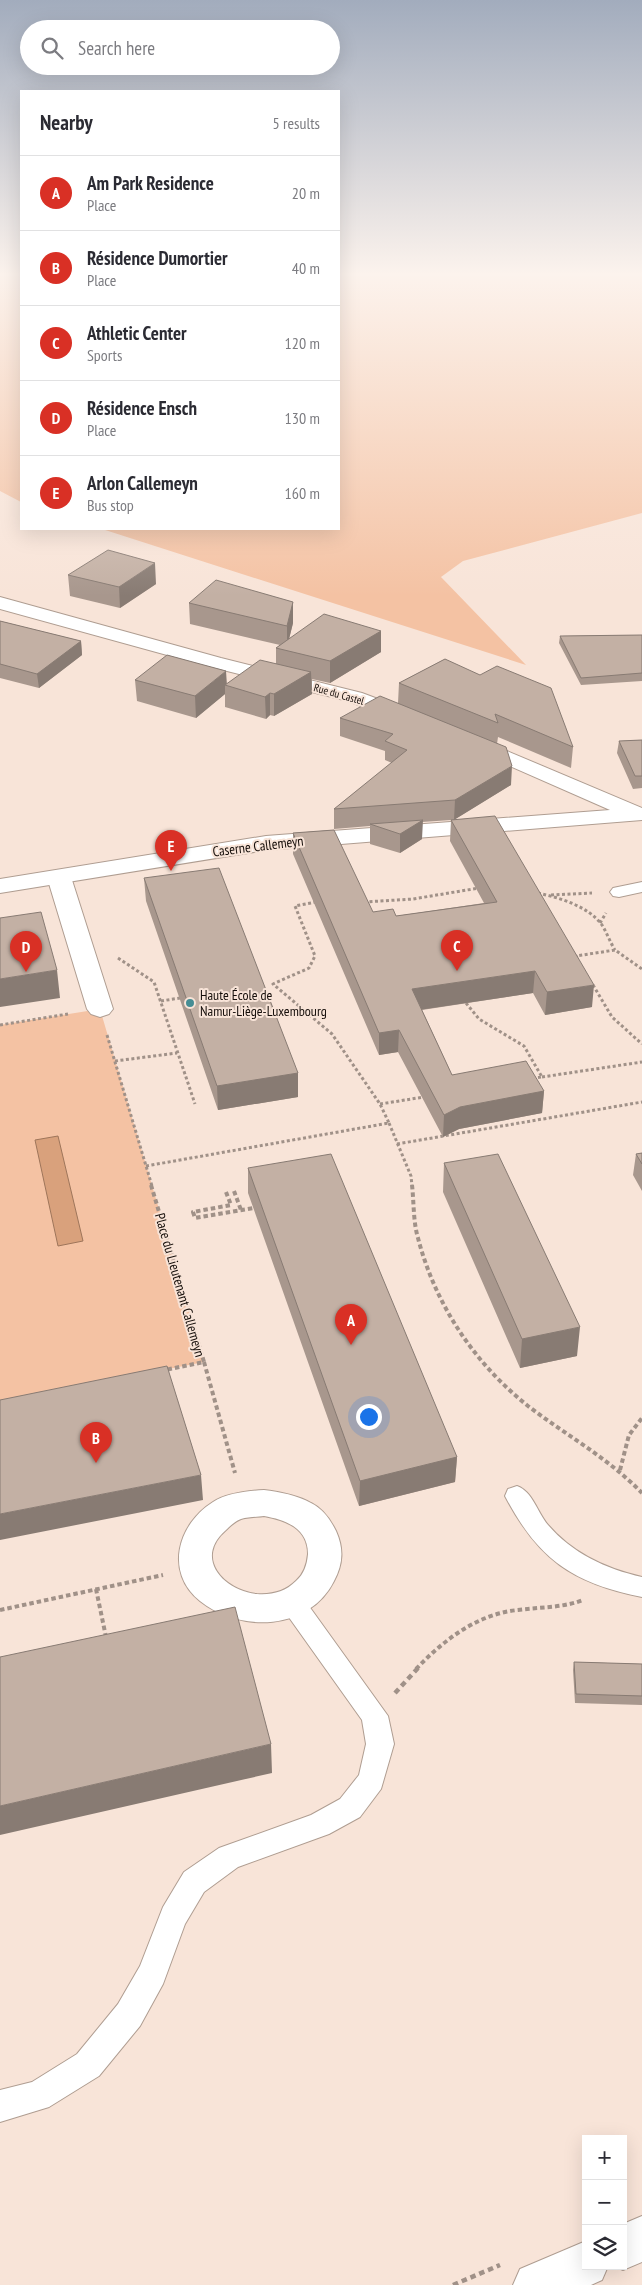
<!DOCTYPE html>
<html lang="en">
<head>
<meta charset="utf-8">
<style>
  :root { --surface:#fff; --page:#f2f2f3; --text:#2b2b33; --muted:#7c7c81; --line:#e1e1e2; --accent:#d93025 }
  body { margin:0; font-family:"PT Sans Narrow",sans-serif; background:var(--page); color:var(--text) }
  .controls { position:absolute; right:15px; bottom:15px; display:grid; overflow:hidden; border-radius:0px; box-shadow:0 5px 20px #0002 }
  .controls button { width:45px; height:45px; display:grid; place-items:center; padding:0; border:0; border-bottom:1px solid var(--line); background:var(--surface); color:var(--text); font:25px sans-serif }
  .you { position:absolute; left:368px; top:1416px; width:18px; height:18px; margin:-12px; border:4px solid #fff; border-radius:50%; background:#1a73e8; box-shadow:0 0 0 8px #1a73e833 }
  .badge { display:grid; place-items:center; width:32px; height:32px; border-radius:50%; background:var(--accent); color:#fff; font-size:16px; font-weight:700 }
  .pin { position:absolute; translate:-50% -41px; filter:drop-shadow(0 1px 2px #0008) }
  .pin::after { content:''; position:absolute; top:26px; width:18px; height:15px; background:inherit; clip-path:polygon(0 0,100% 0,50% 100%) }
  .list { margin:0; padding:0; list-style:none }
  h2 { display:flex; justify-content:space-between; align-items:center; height:65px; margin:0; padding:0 20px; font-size:21px }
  h2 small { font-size:16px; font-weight:400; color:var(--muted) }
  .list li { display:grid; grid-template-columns:32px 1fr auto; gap:15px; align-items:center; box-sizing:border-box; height:75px; padding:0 20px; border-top:1px solid var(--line) }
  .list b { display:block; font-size:19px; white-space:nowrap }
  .list p { margin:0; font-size:16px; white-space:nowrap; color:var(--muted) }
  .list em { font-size:16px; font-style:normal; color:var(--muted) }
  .icon { flex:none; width:28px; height:28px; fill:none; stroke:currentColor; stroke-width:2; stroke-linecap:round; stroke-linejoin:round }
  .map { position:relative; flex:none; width:642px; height:2285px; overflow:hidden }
  .search { position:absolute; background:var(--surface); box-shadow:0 5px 20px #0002; left:20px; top:20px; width:320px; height:55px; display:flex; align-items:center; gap:12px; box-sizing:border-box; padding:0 18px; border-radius:28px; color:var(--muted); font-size:19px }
  .panel { position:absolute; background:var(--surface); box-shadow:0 5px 20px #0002; left:20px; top:90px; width:320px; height:440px; border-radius:0px }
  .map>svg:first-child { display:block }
  .green { fill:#f4c2a3 }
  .water { fill:#d9a17c; stroke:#9e755a }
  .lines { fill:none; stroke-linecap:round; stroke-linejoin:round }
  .lane-casing { stroke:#af9d91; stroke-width:2 }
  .street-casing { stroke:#af9d91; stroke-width:2 }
  .secondary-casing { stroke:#af9d91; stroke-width:2 }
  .primary-casing { stroke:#af9d91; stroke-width:2 }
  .path-far2 { stroke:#a09188; stroke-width:3; stroke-dasharray:3 2.5; stroke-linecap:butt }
  .path-far1 { stroke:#a09188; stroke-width:4; stroke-dasharray:4.5 3; stroke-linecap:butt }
  .path { stroke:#a09188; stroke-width:4.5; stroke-dasharray:5.5 4; stroke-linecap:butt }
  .lane { fill:#fff; fill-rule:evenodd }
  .street { fill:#fff; fill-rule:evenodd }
  .secondary { fill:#fff; fill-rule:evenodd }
  .primary { fill:#fff; fill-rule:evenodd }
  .wall { fill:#a8978d }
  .shaded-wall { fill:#887b73 }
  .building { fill:#c3b0a4; stroke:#887b73 }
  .poi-dot { fill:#468d94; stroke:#f8e4d8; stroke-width:2 }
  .labels { text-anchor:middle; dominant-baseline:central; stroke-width:4; stroke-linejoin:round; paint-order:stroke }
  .far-street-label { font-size:11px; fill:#150e0a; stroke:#f8e4d8 }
  .street-label { font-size:14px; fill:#150e0a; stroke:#f8e4d8 }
  .poi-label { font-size:14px; fill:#150e0a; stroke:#f8e4d8; text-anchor:start }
</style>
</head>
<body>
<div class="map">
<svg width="642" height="2285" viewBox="0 0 642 2285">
  <rect width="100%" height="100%" fill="#f8e4d8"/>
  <path class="green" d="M 0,276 L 21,276 L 21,502 L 0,491 Z
    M 339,276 L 642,276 L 642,513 L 463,561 L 441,577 L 526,665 L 102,529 L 339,529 Z
    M 100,1009 L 204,1362 L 0,1402 L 0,1025 Z"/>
  <path class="water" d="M 58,1136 L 83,1241 L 58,1246 L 35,1140 Z"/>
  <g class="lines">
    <g class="lane-casing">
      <path id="lane" d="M 642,882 L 642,892 L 619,897 L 613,896 L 610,892 L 613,888 Z
        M 517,1486 C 533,1492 537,1512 548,1525 C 572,1553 606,1569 642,1577 L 642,1597 C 572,1583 538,1559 505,1496 L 508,1489 Z
        M 292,1591 L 301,1595 L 388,1716 L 394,1744 L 381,1789 L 360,1817 L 329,1834 L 238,1867 L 204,1892 L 185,1924 L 163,1984 L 140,2026 L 99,2076 L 49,2107 L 0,2122 L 0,2090 L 32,2082 L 77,2054 L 118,2004 L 140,1966 L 163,1907 L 184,1872 L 219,1848 L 311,1815 L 340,1799 L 359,1775 L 366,1744 L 362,1720 L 283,1609 L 279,1602 L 283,1595 Z"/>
    </g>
    <g class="street-casing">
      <path id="street" d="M 59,870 L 67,872 L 71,877 L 113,1009 L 109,1014 L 100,1017 L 91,1014 L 87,1009 L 47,877 L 51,872 Z
        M 264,1490 C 280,1492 297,1495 311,1503 C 323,1509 330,1519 336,1531 C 344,1549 343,1564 334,1581 C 309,1631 240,1633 200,1601 C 164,1572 178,1524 213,1502 C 227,1493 247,1491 264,1490 ZM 264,1516 C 286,1520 308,1528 308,1554 C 307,1565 304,1574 296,1581 C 285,1592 272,1595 257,1594 C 224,1591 193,1558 226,1530 C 230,1526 235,1521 241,1519 C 248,1517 257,1517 264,1516 Z"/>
    </g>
    <g class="secondary-casing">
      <path id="secondary" d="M 0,597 L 221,658 L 362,693 L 410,711 L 413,715 L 410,719 L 403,721 L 396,719 L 348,701 L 207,666 L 0,609 Z
        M 476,738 L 642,808 L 642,820 L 266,850 L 0,893 L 0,879 L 266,836 L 610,810 L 469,748 L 465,744 L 469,740 Z"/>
    </g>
    <g class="primary-casing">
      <path id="primary" d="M 642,2216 L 642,2262 L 623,2270 L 615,2266 L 623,2266 L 623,2224 Z
        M 586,2241 L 586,2266 L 608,2266 L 602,2280 L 591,2285 L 513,2285 L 520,2269 Z"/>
    </g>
    <path class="path-far2" d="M 538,893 C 560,898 588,906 602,925 C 607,933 610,942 615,950
      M 551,895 L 592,893
      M 364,902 L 413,899 L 479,888
      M 600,923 L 606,913
      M 118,958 L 154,982 L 195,1104
      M 577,958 L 576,956 L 615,950 L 642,969
      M 593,985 L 612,1017 L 642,1044
      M 161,1001 L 180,998
      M 466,1003 L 479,1019 L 524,1046 L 542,1077 L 534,1078
      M 0,1025 L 68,1014
      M 107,1035 L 152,1186
      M 115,1061 L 177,1053
      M 542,1077 L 642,1062
      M 380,1104 L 424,1097
      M 389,1123 L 411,1176 L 412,1186
      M 397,1144 L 642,1102
      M 146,1166 L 389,1123 L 380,1104 L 332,1034 L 273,984 L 309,968 L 315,956 L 295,906 L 316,902"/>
    <path class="path-far1" d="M 151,1185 L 204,1362 L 165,1370
      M 412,1185 C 414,1202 413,1221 418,1238 C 435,1304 474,1363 528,1406 C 567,1436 607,1457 642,1493
      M 234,1191 L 241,1210
      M 226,1192 L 231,1205 L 193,1212 L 195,1218 L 254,1208
      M 204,1362 L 235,1473
      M 620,1470 L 629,1435 L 642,1418
      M 96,1589 L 106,1637
      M 0,1610 L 163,1575
      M 416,1669 C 444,1640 477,1614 518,1610 C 540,1607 562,1608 583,1600"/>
    <path class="path" d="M 395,1693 L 418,1668
      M 453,2285 L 500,2265"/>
    <use href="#lane" class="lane"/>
    <use href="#street" class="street"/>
    <use href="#secondary" class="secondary"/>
    <use href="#primary" class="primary"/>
  </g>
  <path class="wall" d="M 68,575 L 156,584 L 120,608 L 70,596 Z
    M 293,602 L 293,623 L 289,639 L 381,631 L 381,652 L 330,683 L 312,679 L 312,694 L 274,716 L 270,715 L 266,719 L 225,707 L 225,694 L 196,718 L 137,701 L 135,680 L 227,684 L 276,664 L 276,648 L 280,645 L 190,624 L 189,603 Z
    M 0,621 L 81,641 L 82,655 L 39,688 L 0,678 Z
    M 642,635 L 642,681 L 581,685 L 559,643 L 560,636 Z
    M 445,659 L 573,747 L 571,768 L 498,737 L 497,744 L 511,785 L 455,819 L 592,1007 L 545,1015 L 533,993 L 422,1010 L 452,1075 L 544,1091 L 542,1113 L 459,1129 L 443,1137 L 398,1052 L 379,1055 L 293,854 L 293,833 L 373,912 L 396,916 L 484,903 L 450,841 L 451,820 L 422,822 L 422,839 L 400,853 L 370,844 L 370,826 L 334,829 L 334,809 L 392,763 L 385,760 L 385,751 L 340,736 L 340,718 L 398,703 L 399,683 Z
    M 642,740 L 642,788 L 633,789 L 617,753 L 619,741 Z
    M 144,878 L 298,1073 L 298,1097 L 218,1110 L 146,901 Z
    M 642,1153 L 642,1191 L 633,1175 L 636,1154 Z
    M 444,1163 L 577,1356 L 520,1368 L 443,1192 Z
    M 248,1168 L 457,1457 L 455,1482 L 359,1506 L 248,1193 Z
    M 574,1662 L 642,1664 L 642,1705 L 575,1703 L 573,1670 Z"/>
  <path class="shaded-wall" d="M 155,563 L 156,584 L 120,608 L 119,587 Z
    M 293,602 L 293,623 L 287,647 L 287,626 Z
    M 381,631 L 381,652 L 330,683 L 330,661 Z
    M 81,641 L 82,655 L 39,688 L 37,674 Z
    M 226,671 L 227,686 L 225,685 L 225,694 L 196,718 L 195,696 Z
    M 311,672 L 312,694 L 274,716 L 274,694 Z
    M 270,693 L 270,715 L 266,719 L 265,697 Z
    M 512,766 L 511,785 L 454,820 L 455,800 Z
    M 423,820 L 422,839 L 400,853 L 400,834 Z
    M 57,970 L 60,998 L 0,1007 L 0,979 Z
    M 535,971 L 533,993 L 412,1011 L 412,989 Z
    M 594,985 L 592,1007 L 545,1015 L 547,992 Z
    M 399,1030 L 398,1052 L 379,1055 L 379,1033 Z
    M 298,1073 L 298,1097 L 218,1110 L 217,1086 Z
    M 544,1091 L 542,1113 L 459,1129 L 443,1137 L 444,1115 L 460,1107 Z
    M 580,1327 L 577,1356 L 520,1368 L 522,1339 Z
    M 457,1457 L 455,1482 L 359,1506 L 360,1481 Z
    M 201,1475 L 203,1500 L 0,1540 L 0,1514 Z
    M 271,1744 L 272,1773 L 0,1835 L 0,1806 Z"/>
  <path class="building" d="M 108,550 L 155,563 L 119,587 L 68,575 Z
    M 216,580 L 293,602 L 287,626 L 189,603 Z
    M 324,614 L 381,631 L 330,661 L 276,648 Z
    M 0,621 L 81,641 L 37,674 L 0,664 Z
    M 642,635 L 642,673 L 581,678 L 560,636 Z
    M 167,655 L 226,671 L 195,696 L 135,680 Z
    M 445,659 L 480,675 L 497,666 L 551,688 L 573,747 L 495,714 L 498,723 L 399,683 Z
    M 260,660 L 311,672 L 274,694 L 270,693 L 265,697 L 225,685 Z
    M 380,696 L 506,747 L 512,766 L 455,800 L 334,809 L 407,750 L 385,741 L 393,734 L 340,718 Z
    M 642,740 L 642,776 L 635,776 L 619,741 Z
    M 495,816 L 594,985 L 547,992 L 535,971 L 412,989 L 452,1075 L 526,1061 L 544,1091 L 460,1107 L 444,1115 L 399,1030 L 379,1033 L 293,833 L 334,830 L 373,912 L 393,909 L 396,916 L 497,902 L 451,820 Z
    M 423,820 L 400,834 L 370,824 Z
    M 219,868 L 298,1073 L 217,1086 L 144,878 Z
    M 41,912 L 57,970 L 0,979 L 0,918 Z
    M 642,1153 L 642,1164 L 636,1154 Z
    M 331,1154 L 457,1457 L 360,1481 L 248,1168 Z
    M 498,1154 L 580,1327 L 522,1339 L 444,1163 Z
    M 167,1366 L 201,1475 L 0,1514 L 0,1400 Z
    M 235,1607 L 271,1744 L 0,1806 L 0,1657 Z
    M 574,1662 L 642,1664 L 642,1696 L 576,1694 Z"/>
  <linearGradient id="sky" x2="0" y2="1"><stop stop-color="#a2acbd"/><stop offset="0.46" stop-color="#fcf3ed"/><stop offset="1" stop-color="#fcf3ed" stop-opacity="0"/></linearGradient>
  <rect width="642" height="596" fill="url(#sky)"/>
  <circle class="poi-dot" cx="190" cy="1003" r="5"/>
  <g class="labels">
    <g class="far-street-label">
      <text transform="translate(339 694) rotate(16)">Rue du Castel</text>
    </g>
    <g class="street-label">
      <text transform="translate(258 846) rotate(-7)">Caserne Callemeyn</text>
      <text transform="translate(180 1285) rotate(74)">Place du Lieutenant Callemeyn</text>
    </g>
    <g class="poi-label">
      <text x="200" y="995">Haute École de<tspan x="200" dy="16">Namur-Liège-Luxembourg</tspan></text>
    </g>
  </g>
</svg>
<div class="controls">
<button>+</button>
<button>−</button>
<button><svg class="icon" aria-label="layers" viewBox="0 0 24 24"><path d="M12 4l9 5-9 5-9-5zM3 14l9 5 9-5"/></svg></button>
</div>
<div class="you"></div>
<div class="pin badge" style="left:351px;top:1345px">A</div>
<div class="pin badge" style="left:96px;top:1463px">B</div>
<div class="pin badge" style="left:457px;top:971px">C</div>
<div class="pin badge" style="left:26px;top:972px">D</div>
<div class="pin badge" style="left:171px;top:871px">E</div>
<div class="search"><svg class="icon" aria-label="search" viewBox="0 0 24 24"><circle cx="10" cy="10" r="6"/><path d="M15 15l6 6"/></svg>Search here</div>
<section class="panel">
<h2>Nearby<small>5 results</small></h2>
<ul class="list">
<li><span class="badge">A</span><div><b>Am Park Residence</b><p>Place</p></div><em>20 m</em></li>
<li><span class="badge">B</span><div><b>Résidence Dumortier</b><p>Place</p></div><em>40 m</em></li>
<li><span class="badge">C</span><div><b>Athletic Center</b><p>Sports</p></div><em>120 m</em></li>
<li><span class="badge">D</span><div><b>Résidence Ensch</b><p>Place</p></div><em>130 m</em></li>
<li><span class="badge">E</span><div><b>Arlon Callemeyn</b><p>Bus stop</p></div><em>160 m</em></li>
</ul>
</section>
</div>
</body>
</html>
